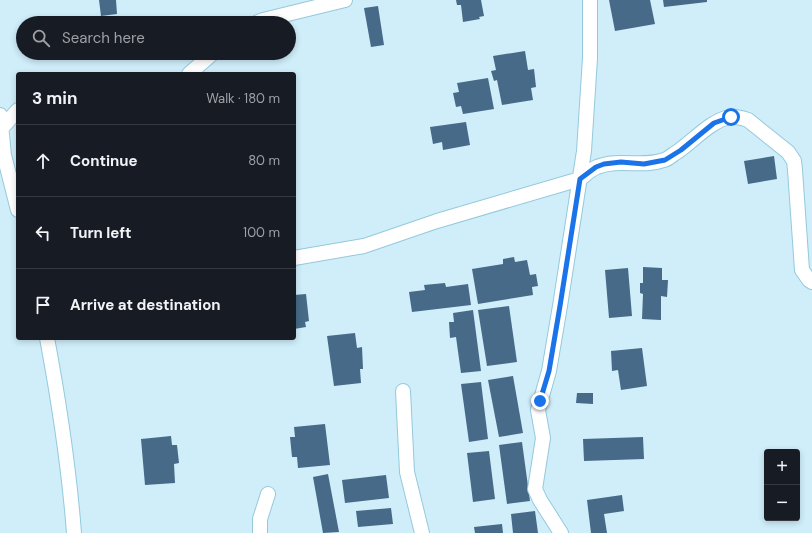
<!DOCTYPE html>
<html lang="en">
<head>
<meta charset="utf-8">
<style>
  :root { --surface:#171b24; --page:#20242c; --text:#f1f3f6; --muted:#9ea1a6; --line:#363941 }
  body { margin:0; font-family:"DM Sans",sans-serif; background:var(--page); color:var(--text) }
  .controls { position:absolute; right:12px; bottom:12px; display:grid; overflow:hidden; border-radius:4px; box-shadow:0 2px 6px #0003 }
  .controls button { width:36px; height:36px; display:grid; place-items:center; padding:0; border:0; border-bottom:1px solid var(--line); background:var(--surface); color:var(--text); font:20px sans-serif }
  .stop { position:absolute; width:12px; height:12px; margin:-9px; border:3px solid #1a73e8; border-radius:50%; background:#fff }
  .stop.end { background:#1a73e8; border-color:#fff; box-shadow:0 1px 4px #0008 }
  .list { margin:0; padding:0; list-style:none }
  h2 { display:flex; justify-content:space-between; align-items:center; height:52px; margin:0; padding:0 16px; font-size:17px }
  h2 small { font-size:13px; font-weight:400; color:var(--muted) }
  .list li { display:grid; grid-template-columns:26px 1fr auto; gap:12px; align-items:center; box-sizing:border-box; height:72px; padding:0 16px; border-top:1px solid var(--line) }
  .list b { display:block; font-size:15px; white-space:nowrap }
  .list em { font-size:13px; font-style:normal; color:var(--muted) }
  .icon { flex:none; width:22px; height:22px; fill:none; stroke:currentColor; stroke-width:2; stroke-linecap:round; stroke-linejoin:round }
  .map { position:relative; flex:none; width:812px; height:533px; overflow:hidden }
  .search { position:absolute; background:var(--surface); box-shadow:0 2px 6px #0003; left:16px; top:16px; width:280px; height:44px; display:flex; align-items:center; gap:10px; box-sizing:border-box; padding:0 14px; border-radius:22px; color:var(--muted); font-size:15px }
  .panel { position:absolute; background:var(--surface); box-shadow:0 2px 6px #0003; left:16px; top:72px; width:280px; height:268px; border-radius:4px }
  .map>svg:first-child { display:block }
  .building { fill:#466a87 }
  .lines { fill:none; stroke-linecap:round; stroke-linejoin:round }
  .street-casing { stroke:#94c9dc; stroke-width:16 }
  .street { stroke:#fff; stroke-width:14 }
  .route { stroke:#1a73e8; stroke-width:5 }
</style>
</head>
<body>
<div class="map">
<svg width="812" height="533" viewBox="0 0 812 533">
  <rect width="100%" height="100%" fill="#cfeefa"/>
  <path class="building" d="M 99,0 L 116,0 L 117,14 L 101,16 Z
    M 456,0 L 481,0 L 484,16 L 479,17 L 480,19 L 463,22 L 461,5 L 457,5 Z
    M 609,0 L 650,0 L 655,24 L 615,31 Z
    M 663,0 L 707,0 L 707,2 L 664,7 Z
    M 378,6 L 384,45 L 371,47 L 364,8 Z
    M 525,51 L 528,70 L 534,69 L 536,87 L 531,88 L 533,100 L 502,105 L 497,80 L 494,81 L 491,71 L 496,70 L 493,56 Z
    M 96,53 L 122,53 L 123,59 L 96,60 Z
    M 488,78 L 494,109 L 463,114 L 461,106 L 456,107 L 453,93 L 459,92 L 457,83 Z
    M 466,122 L 470,145 L 443,150 L 442,142 L 433,144 L 430,127 Z
    M 774,156 L 777,179 L 748,184 L 744,161 Z
    M 514,257 L 515,262 L 527,260 L 530,275 L 536,274 L 538,286 L 532,287 L 533,295 L 478,304 L 472,269 L 503,264 L 503,259 Z
    M 643,267 L 662,268 L 662,280 L 668,280 L 667,297 L 661,296 L 661,320 L 642,319 L 643,294 L 640,293 L 640,283 L 643,283 Z
    M 628,268 L 632,316 L 609,318 L 605,270 Z
    M 445,283 L 446,287 L 468,284 L 471,305 L 412,312 L 409,292 L 425,290 L 424,285 Z
    M 306,294 L 309,321 L 305,322 L 306,327 L 294,329 L 294,295 Z
    M 509,306 L 517,362 L 487,366 L 478,310 Z
    M 473,310 L 481,371 L 461,373 L 456,337 L 450,338 L 449,322 L 454,322 L 453,313 Z
    M 355,333 L 357,348 L 362,347 L 363,369 L 360,369 L 361,383 L 334,386 L 327,336 Z
    M 642,348 L 647,386 L 621,390 L 618,370 L 612,371 L 611,351 Z
    M 513,376 L 523,433 L 499,437 L 488,380 Z
    M 481,382 L 488,439 L 469,442 L 461,384 Z
    M 577,393 L 593,393 L 593,404 L 576,403 Z
    M 325,424 L 330,465 L 298,468 L 297,457 L 292,457 L 290,437 L 295,437 L 294,427 Z
    M 171,436 L 172,445 L 177,445 L 179,463 L 174,464 L 175,483 L 145,485 L 141,439 Z
    M 643,437 L 644,459 L 584,461 L 583,439 Z
    M 522,442 L 530,501 L 507,504 L 499,445 Z
    M 489,451 L 495,499 L 473,502 L 467,453 Z
    M 328,474 L 339,532 L 323,533 L 313,477 Z
    M 386,475 L 389,498 L 345,503 L 342,480 Z
    M 622,495 L 624,511 L 604,514 L 607,533 L 591,533 L 587,500 Z
    M 391,508 L 393,524 L 358,527 L 356,511 Z
    M 535,511 L 538,533 L 513,533 L 511,514 Z
    M 502,524 L 503,533 L 475,533 L 474,527 Z"/>
  <g class="lines">
    <g class="street-casing">
      <path id="street" d="M 256,23 L 263,20 L 345,0
        M 189,74 L 213,53
        M 0,115 L 4,155 L 18,210
        M 1,129 L 18,110
        M 294,258 L 364,246 L 437,221 L 580,179 C 585,175 591,169 597,167 C 619,158 642,168 664,160 C 668,159 671,156 674,154 C 692,143 709,121 730,117 C 736,116 742,118 748,120 L 788,152 L 794,161 L 795,170 L 802,270 L 809,280 L 812,282
        M 47,338 C 59,402 69,468 74,533
        M 403,391 L 407,472 L 422,533
        M 260,533 L 260,519 L 268,494
        M 561,533 L 540,500 L 535,489 L 543,438 L 538,410 L 549,371 L 560,306 L 584,151 L 590,58 L 590,0"/>
    </g>
    <use href="#street" class="street"/>
  </g>
  <g class="lines">
    <path class="route" d="M 540,401 L 549,371 L 560,306 L 580,179 L 596,167 L 604,164 L 621,162 L 644,164 L 665,160 L 681,150 L 714,123 L 731,117"/>
  </g>
</svg>
<div class="controls">
<button>+</button>
<button>−</button>
</div>
<div class="stop" style="left:731px;top:117px"></div>
<div class="stop end" style="left:540px;top:401px"></div>
<div class="search"><svg class="icon" aria-label="search" viewBox="0 0 24 24"><circle cx="10" cy="10" r="6"/><path d="M15 15l6 6"/></svg>Search here</div>
<section class="panel">
<h2>3 min<small>Walk · 180 m</small></h2>
<ul class="list">
<li><svg class="icon" aria-label="ahead" viewBox="0 0 24 24"><path d="M12 20V5M6 11l6-6 6 6"/></svg><div><b>Continue</b></div><em>80 m</em></li>
<li><svg class="icon" aria-label="left" viewBox="0 0 24 24"><path d="M17 20v-9H6M10 6l-5 5 5 5"/></svg><div><b>Turn left</b></div><em>100 m</em></li>
<li><svg class="icon" aria-label="arrive" viewBox="0 0 24 24"><path d="M6 21V4h12l-3 4 3 4H6"/></svg><div><b>Arrive at destination</b></div></li>
</ul>
</section>
</div>
</body>
</html>
